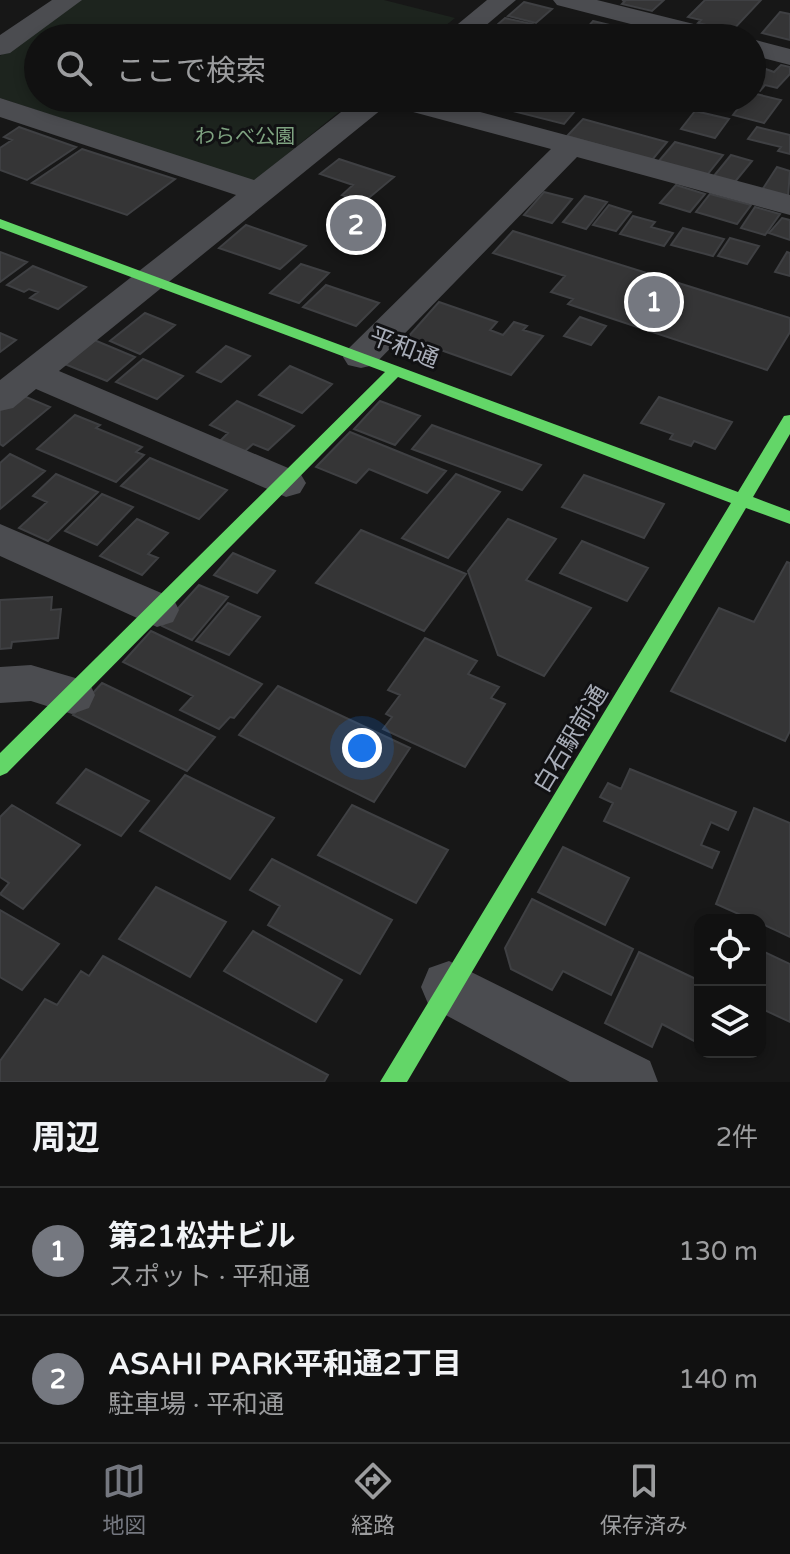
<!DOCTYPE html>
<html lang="ja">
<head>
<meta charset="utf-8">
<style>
  :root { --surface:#111; --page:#1e1f1f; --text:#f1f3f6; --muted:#9c9d9f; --line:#303131; --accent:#757880 }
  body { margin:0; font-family:"Varela Round","Noto Sans JP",sans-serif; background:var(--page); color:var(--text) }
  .controls { position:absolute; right:24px; bottom:24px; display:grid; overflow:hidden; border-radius:16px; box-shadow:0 4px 12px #0003 }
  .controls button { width:72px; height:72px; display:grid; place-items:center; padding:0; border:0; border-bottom:2px solid var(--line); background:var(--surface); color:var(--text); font:40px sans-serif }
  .you { position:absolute; left:362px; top:748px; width:28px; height:28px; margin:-20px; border:6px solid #fff; border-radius:50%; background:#1a73e8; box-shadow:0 0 0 12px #1a73e833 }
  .badge { display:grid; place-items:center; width:52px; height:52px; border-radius:50%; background:var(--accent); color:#fff; font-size:26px; font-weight:700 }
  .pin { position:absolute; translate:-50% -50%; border:4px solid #fff; box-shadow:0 2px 8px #0006 }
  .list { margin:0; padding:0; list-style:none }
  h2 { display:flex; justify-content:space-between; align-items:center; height:104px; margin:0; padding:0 32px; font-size:34px }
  h2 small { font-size:26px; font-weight:400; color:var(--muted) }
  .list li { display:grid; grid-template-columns:52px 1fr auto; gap:24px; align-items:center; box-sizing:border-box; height:128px; padding:0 32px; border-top:2px solid var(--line) }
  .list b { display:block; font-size:30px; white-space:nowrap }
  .list p { margin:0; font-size:26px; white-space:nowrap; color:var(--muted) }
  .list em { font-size:26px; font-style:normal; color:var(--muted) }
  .icon { flex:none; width:44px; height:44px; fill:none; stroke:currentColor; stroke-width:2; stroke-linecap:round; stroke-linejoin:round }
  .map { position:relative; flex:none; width:790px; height:1082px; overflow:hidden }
  .search { position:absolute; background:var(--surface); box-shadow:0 4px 12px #0003; left:24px; right:24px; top:24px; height:88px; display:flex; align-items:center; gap:20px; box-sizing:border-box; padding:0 28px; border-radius:44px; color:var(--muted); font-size:30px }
  .sheet { height:360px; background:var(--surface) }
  nav { display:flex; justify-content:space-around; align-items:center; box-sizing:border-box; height:112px; border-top:2px solid var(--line); background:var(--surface); font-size:22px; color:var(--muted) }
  nav a { display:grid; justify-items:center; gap:4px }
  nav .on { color:var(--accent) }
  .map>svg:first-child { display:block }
  .green { fill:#1d241e }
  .building { fill:#353536; stroke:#3f4043; stroke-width:2 }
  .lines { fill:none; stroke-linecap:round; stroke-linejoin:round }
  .street { fill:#4b4c50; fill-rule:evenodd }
  .fast { fill:#63d668; fill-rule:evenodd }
  .labels { text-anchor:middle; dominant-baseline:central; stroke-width:6; stroke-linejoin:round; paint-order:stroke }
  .far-park-label { font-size:20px; fill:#7fa381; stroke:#111113 }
  .street-label { font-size:24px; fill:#a8adb8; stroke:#111113 }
</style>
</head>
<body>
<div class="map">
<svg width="790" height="1082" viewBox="0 0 790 1082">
  <rect width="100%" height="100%" fill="#171717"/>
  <path class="green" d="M 80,0 L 384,0 L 455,18 L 430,38 L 38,38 L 38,98 L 356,98 L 253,182 L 0,98 L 0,56 Z"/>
  <path class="building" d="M 622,0 L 664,0 L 652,11 L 622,4 L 625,1 Z
    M 705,0 L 761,0 L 732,31 L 698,23 L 701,20 L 688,17 Z
    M 524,2 L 552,9 L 536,23 L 508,16 Z
    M 780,12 L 790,14 L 790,40 L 762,33 Z
    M 505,18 L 532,24 L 517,38 L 489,32 Z
    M 593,21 L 635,31 L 630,36 L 637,38 L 578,38 Z
    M 781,65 L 790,67 L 790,74 L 777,88 L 765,85 L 760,91 L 752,89 L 752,73 L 757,74 L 763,68 L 774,72 Z
    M 752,93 L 781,100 L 764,123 L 733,115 L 743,102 L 737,98 L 752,98 Z
    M 515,98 L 586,98 L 564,124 L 505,109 Z
    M 659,98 L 698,98 L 691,106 Z
    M 695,111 L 729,119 L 715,138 L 681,129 Z
    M 583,119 L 667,142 L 652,160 L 567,136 Z
    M 19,127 L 76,147 L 27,180 L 0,170 L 0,148 L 12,140 L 4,137 Z
    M 757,127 L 790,135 L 790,154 L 778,151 L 781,147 L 748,139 Z
    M 675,142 L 723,155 L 707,175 L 658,162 Z
    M 82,149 L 175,179 L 127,215 L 32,183 Z
    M 731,155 L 752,161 L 734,183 L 713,177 Z
    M 339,159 L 394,177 L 364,202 L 342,195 L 353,185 L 320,174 Z
    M 777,167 L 790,171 L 788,197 L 762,190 Z
    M 676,185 L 705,194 L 690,212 L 660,203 Z
    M 544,192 L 572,199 L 552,223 L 524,215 Z
    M 710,194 L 751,205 L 737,224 L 696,212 Z
    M 585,196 L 607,202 L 586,229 L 563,222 Z
    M 609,205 L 631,212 L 616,231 L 593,225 Z
    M 755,207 L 780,214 L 765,235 L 741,228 Z
    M 633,216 L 655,222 L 651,227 L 673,233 L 664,246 L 620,234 Z
    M 782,218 L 790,220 L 790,240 L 769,233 Z
    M 246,225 L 306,246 L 280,269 L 219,248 Z
    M 683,228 L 724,239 L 713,256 L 671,245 Z
    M 513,231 L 790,318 L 790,332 L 767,370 L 568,304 L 573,299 L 551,292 L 565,276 L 493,253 Z
    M 730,238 L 759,246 L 747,264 L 718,256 Z
    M 0,252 L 27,262 L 0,282 Z
    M 787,252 L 790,253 L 790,276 L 775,272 Z
    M 301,264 L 329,273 L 299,303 L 270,293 Z
    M 33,266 L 86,287 L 58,309 L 30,298 L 38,292 L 29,289 L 24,292 L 7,285 Z
    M 326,285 L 379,303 L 356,326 L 303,307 Z
    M 439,302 L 497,322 L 490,330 L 503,335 L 514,322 L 527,326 L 523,330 L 543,336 L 511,375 L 407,338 Z
    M 145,313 L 175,325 L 140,354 L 110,341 Z
    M 580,317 L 606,326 L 591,345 L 564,336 Z
    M 0,333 L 16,340 L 0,352 Z
    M 87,337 L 135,357 L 107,381 L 57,361 Z
    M 226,346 L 250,356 L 221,382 L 197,372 Z
    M 143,359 L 183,376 L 157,399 L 116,382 Z
    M 290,366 L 332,384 L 302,413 L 259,395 Z
    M 19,394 L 50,407 L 3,446 L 0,444 L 0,404 Z
    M 659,397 L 732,422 L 715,449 L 694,441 L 691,446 L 670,439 L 673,434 L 641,423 Z
    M 237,401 L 294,426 L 268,450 L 253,444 L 244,452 L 220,441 L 228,433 L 210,425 Z
    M 380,401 L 420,416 L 395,445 L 354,429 Z
    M 75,415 L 100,425 L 96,428 L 142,447 L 136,452 L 144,455 L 116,482 L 37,449 Z
    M 432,425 L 541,465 L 522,490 L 412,449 Z
    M 350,432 L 446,471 L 427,493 L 369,469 L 356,483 L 316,467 Z
    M 10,454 L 45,471 L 0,509 L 0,463 Z
    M 150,458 L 227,490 L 199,519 L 121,486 Z
    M 56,474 L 98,492 L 48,541 L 19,528 L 47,502 L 33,496 Z
    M 456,474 L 500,492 L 448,558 L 402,538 Z
    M 584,475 L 664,504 L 644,538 L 562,507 Z
    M 102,494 L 133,507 L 97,545 L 65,531 Z
    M 137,519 L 168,533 L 148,554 L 158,558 L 142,575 L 100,556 Z
    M 508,519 L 556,539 L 526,580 L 591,608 L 544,676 L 498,655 L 468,571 Z
    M 361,530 L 466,574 L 424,631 L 316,583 Z
    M 582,541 L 648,568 L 627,601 L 560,573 Z
    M 233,553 L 275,571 L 257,593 L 214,575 Z
    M 787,562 L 790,563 L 790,731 L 785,741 L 671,691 L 719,608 L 754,622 Z
    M 199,585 L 228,597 L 192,640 L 162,626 Z
    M 52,597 L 51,610 L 61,609 L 58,638 L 12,642 L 11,648 L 0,649 L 0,600 Z
    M 228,603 L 260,617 L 229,655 L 196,641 Z
    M 151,631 L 262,684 L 234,718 L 230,717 L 219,729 L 180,710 L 193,696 L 123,662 Z
    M 425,638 L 477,661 L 468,674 L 499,687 L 491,698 L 505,704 L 465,767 L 383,729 L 392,717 L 386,714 L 400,695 L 388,690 Z
    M 102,683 L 215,737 L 187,771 L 73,715 Z
    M 278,686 L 410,748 L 374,802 L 239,735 Z
    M 86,769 L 149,801 L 121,836 L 57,803 Z
    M 630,769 L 736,812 L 728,830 L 711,822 L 701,845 L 719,852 L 712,868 L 604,821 L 613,803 L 600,797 L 608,783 L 621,789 Z
    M 185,775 L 274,818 L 230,879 L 140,831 Z
    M 12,805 L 80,845 L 23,909 L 0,894 L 9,883 L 0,877 L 0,817 Z
    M 352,805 L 448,850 L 416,903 L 318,855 Z
    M 754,808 L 790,823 L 790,937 L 760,923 L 760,920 L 752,920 L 716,904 Z
    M 563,847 L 629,878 L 605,925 L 538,892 Z
    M 272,859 L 392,920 L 360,974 L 268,925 L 280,906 L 250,890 Z
    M 156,887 L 226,922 L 190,977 L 119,939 Z
    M 532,899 L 633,949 L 611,995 L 563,971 L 552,990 L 511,969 L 505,948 Z
    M 0,910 L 59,944 L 22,990 L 0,977 Z
    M 253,931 L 342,980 L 316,1022 L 224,971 Z
    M 760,950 L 790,964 L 790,1022 L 760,1008 Z
    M 639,952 L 700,981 L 700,1044 L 662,1024 L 652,1047 L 605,1023 Z
    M 103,956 L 328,1075 L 324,1082 L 0,1082 L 0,1061 L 45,999 L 57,1005 L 81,971 L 89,976 Z"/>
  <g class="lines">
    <path class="street" d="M 52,0 L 82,0 L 10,53 L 0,55 L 0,35 Z
      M 487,0 L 516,0 L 471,38 L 441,38 Z
      M 553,0 L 597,0 L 726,32 L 730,38 L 685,38 L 557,5 Z
      M 752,39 L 790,49 L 790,65 L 752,55 Z
      M 0,98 L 254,180 L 359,98 L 428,98 L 790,195 L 790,215 L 577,157 L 374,365 L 361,368 L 348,365 L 343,357 L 348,349 L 551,149 L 387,105 L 59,371 L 300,473 L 306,483 L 300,493 L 286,497 L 36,389 L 13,408 L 0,411 L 0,380 L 236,195 L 0,117 Z
      M 0,524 L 173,598 L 179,610 L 173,622 L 157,627 L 0,556 Z
      M 31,665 L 89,682 L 95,695 L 89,708 L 72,714 L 31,701 L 0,703 L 0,667 Z
      M 449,961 L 650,1061 L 658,1082 L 570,1082 L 429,1006 L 421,987 L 429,968 Z"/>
    <path class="fast" d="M 0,219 L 738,492 L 784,416 L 790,415 L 790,434 L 753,497 L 790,511 L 790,524 L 746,508 L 407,1082 L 380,1082 L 731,503 L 398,377 L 7,773 L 0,776 L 0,753 L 385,372 L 0,228 Z"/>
  </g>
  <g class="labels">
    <g class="far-park-label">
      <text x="245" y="137">わらべ公園</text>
    </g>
    <g class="street-label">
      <text transform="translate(404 348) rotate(21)">平和通</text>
      <text transform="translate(571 739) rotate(-59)">白石駅前通</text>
    </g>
  </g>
</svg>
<div class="controls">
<button><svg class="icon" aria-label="locate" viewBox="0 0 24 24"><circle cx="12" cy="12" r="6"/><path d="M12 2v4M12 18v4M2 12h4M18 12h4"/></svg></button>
<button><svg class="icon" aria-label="layers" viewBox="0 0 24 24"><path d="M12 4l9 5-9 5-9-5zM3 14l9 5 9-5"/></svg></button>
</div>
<div class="you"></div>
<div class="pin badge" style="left:654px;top:302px">1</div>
<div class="pin badge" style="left:356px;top:225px">2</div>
<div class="search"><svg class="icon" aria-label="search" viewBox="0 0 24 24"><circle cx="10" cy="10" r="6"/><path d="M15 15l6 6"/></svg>ここで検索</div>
</div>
<section class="sheet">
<h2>周辺<small>2件</small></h2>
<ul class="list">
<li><span class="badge">1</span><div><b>第21松井ビル</b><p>スポット · 平和通</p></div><em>130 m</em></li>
<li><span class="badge">2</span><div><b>ASAHI PARK平和通2丁目</b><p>駐車場 · 平和通</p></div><em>140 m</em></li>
</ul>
</section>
<nav>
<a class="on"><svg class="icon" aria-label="map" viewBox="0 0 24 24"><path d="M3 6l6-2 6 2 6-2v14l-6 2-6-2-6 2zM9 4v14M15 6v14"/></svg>地図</a>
<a><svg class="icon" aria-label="directions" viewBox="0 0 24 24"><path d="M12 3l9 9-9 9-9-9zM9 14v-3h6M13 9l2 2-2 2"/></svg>経路</a>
<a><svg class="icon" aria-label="saved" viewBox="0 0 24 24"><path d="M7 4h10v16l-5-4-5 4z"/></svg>保存済み</a>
</nav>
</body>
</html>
